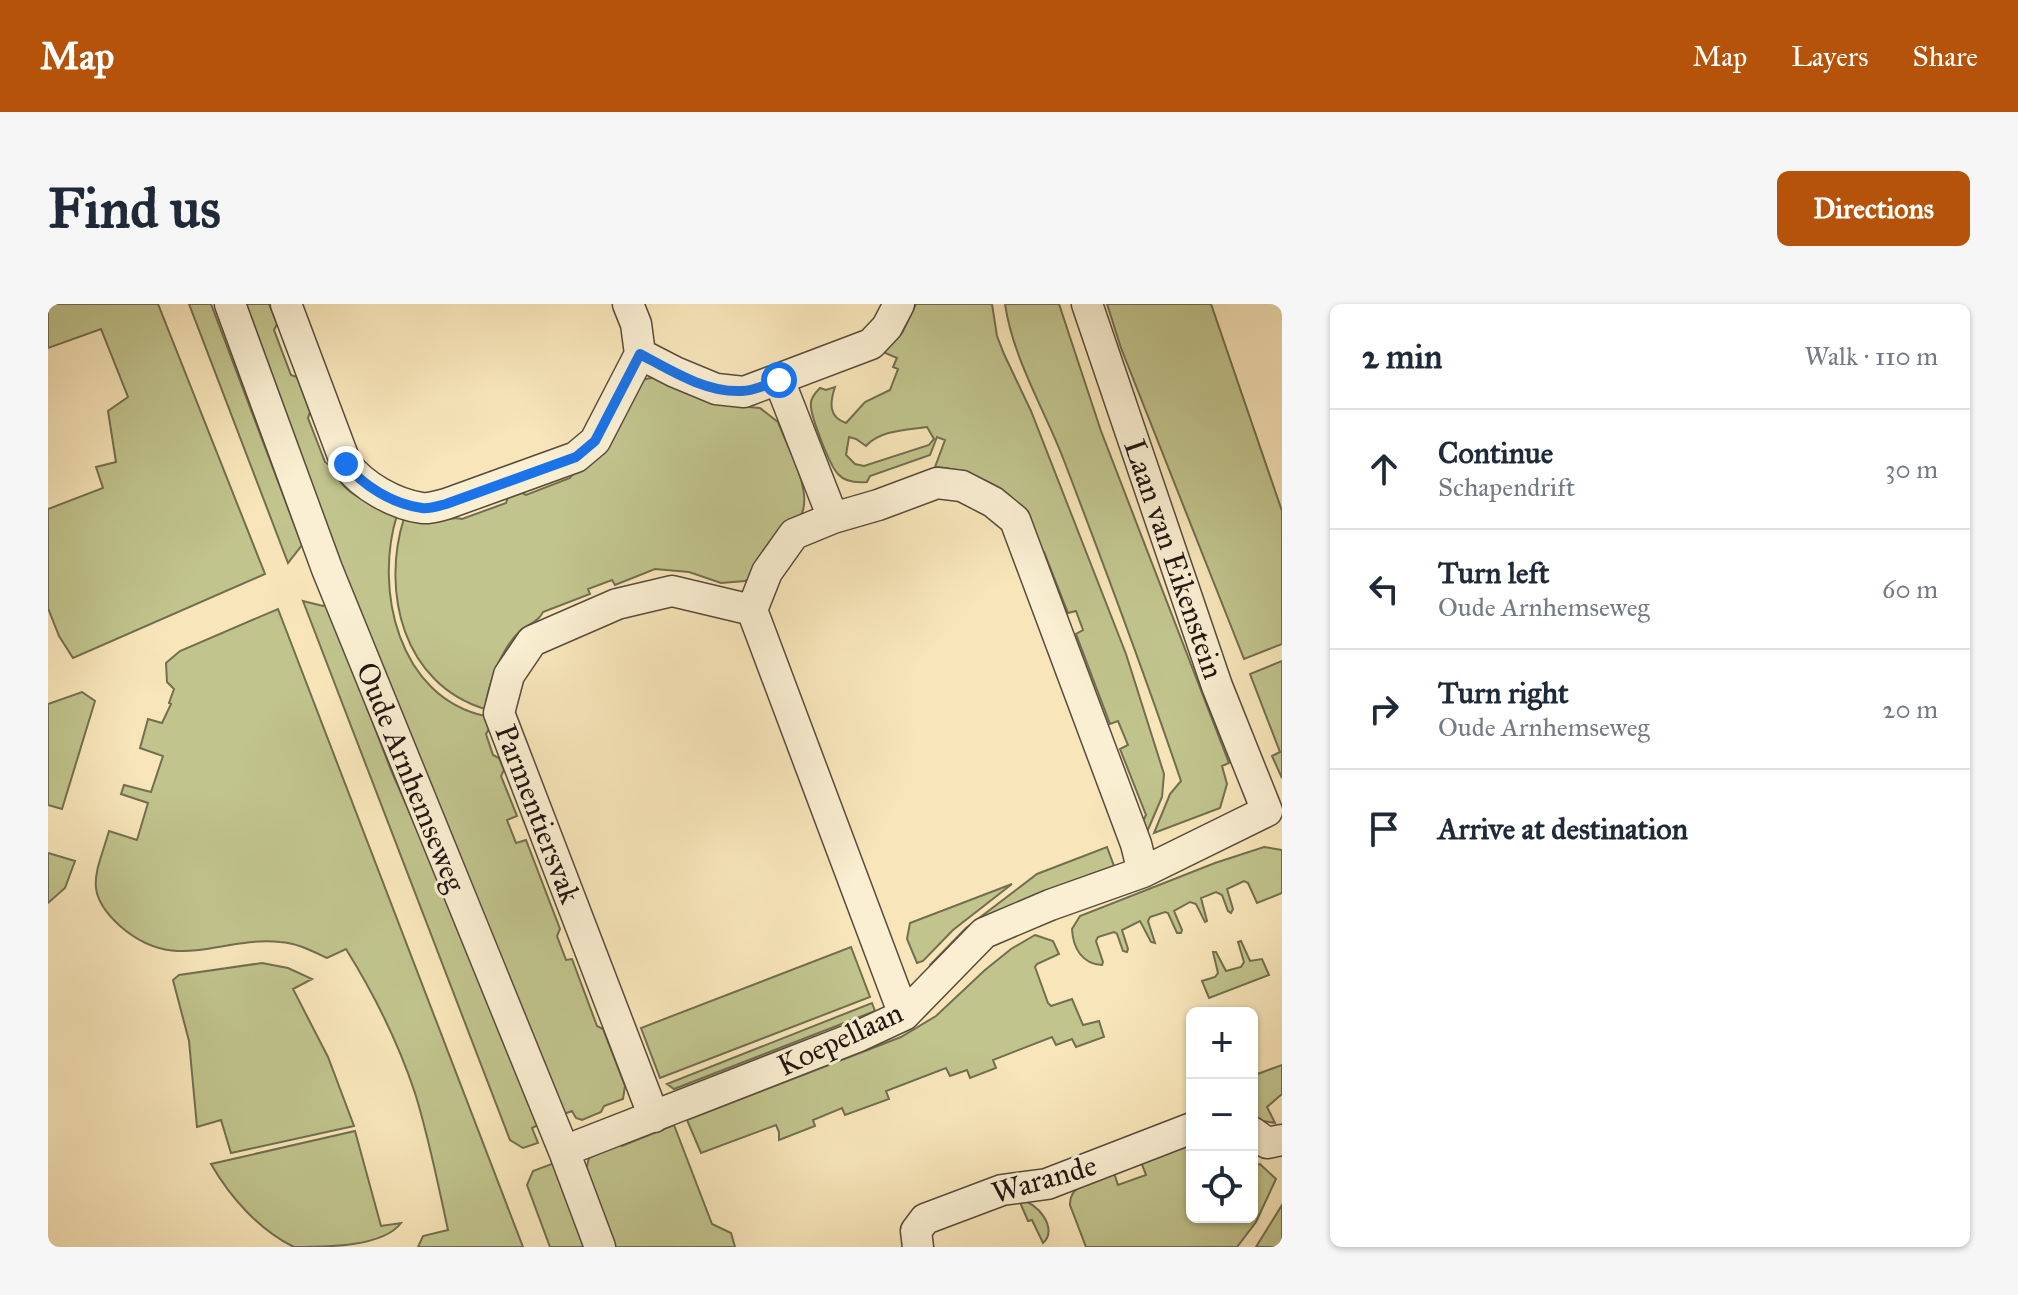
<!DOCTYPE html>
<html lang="en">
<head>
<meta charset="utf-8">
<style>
  :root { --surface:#fff; --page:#f6f6f7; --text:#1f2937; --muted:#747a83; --line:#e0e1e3; --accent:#b45309 }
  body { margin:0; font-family:"IM FELL Great Primer",serif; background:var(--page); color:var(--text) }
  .controls { position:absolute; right:24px; bottom:24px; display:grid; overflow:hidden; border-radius:12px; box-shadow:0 2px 6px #0004 }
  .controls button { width:72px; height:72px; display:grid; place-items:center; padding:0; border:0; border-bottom:2px solid var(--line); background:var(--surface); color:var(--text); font:40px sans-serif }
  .stop { position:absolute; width:24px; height:24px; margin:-18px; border:6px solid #1a73e8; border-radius:50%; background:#fff }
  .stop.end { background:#1a73e8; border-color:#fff; box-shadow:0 2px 8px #0008 }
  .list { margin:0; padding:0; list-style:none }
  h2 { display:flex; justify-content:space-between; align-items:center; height:104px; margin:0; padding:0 32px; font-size:34px }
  h2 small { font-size:26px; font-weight:400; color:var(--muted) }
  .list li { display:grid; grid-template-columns:52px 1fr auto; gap:24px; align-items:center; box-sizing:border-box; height:120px; padding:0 32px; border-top:2px solid var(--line) }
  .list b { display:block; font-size:30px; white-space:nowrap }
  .list p { margin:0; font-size:26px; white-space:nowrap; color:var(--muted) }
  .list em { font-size:26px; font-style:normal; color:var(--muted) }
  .icon { flex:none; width:44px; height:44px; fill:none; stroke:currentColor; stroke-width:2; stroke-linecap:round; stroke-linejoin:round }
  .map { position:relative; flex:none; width:1234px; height:943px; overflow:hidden; border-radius:12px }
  header { display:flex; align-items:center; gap:48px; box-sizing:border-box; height:112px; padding:0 40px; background:var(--accent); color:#fff }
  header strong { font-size:38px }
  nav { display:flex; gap:44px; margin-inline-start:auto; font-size:28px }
  .intro { display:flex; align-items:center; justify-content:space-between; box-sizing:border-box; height:192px; padding:0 48px }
  h1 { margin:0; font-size:56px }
  .button { padding:20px 36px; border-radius:12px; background:var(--accent); color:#fff; font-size:28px; font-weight:700 }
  main { display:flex; gap:48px; padding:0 48px }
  aside { flex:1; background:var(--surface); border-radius:12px; box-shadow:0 2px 6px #0004 }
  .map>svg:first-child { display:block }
  .green { fill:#c1c48d; stroke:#726e50; stroke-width:2; fill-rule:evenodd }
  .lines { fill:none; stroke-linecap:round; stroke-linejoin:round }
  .street-casing { stroke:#584b3d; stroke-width:33 }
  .street { stroke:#faefd2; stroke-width:30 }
  .route { stroke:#1a73e8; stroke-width:10 }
  .labels { text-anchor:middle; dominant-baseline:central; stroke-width:6; stroke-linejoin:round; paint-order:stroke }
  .street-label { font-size:30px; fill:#231713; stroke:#faefd2 }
</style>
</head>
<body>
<header>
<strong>Map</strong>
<nav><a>Map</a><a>Layers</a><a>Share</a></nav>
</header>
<div class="intro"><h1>Find us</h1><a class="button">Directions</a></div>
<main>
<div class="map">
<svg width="1234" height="943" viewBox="0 0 1234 943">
  <rect width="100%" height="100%" fill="#f8e6ba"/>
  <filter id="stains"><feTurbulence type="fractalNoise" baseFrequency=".0025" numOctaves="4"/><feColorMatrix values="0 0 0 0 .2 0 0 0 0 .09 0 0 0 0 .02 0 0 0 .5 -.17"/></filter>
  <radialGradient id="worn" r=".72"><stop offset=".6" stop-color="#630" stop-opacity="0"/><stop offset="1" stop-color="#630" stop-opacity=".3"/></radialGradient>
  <path class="green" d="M 0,0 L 110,0 L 217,270 L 25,354 L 11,332 L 0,304 L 0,205 L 55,184 L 48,163 L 68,158 L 60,107 L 80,93 L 53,25 L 0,44 Z
    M 141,0 L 163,0 L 254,241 L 240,259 Z
    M 190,0 L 221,0 L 229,20 L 226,26 L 243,71 L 249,73 L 262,108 L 260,114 L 277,158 C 286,163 289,175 297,183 C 310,196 332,203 349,211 C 326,285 350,393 437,412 L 441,425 L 438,430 L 445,451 L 451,454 L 456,466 L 453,472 L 469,512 L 459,516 L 468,539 L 478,536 L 512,625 L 509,632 L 518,656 L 524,655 L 549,722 L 555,725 L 577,782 L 575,795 L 556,802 L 553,808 L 534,816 L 528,814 L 524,807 L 516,810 L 393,519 Z
    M 868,0 L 944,0 L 949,32 L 956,50 L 983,107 L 1078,350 L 1116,470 L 1114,493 L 1099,528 L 1095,517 L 1098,511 L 1072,445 L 1080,441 L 1070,417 L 1062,420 L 1028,330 L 1035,326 L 1028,307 L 1020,309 L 996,248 L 990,245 C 984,232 979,216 972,204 C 959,181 912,164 887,163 L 897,136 L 889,133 L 882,151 L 822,172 L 819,178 C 808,179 797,178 790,170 C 782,162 761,109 763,99 C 763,93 768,88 772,84 L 778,86 L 787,83 C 782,98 780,113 798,119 L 817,98 L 842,86 L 850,65 L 845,63 L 849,54 L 835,48 L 854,29 ZM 879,123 L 886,135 L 881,141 L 816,162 L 807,160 L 798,151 L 801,133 L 808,135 L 818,142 C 832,126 859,126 879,123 Z
    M 957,0 L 1011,0 L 1053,127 L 1181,459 L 1174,462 L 1179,480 L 1172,504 L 1106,529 L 1122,490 L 1133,477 C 1096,368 1056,261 1015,154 C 995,103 965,54 957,0 Z
    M 1059,0 L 1163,0 L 1234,207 L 1234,340 L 1196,355 L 1073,44 Z
    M 608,73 L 690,102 L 712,104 L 730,118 C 739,143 764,185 754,209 L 710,269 L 697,277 L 673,279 L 641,268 L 607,265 L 567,281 L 564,276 L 540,285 L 542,290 L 495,308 C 491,318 478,321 471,328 C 453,346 440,380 437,405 C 355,380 333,288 356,214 C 381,225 400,210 414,215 L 458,199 L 460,193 L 472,188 L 478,191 L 522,174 L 593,76 Z
    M 255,297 L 275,302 L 279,300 L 343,466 L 462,737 L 494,819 L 484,824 L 490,839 L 475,844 L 462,836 Z
    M 230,305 L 475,943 L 370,943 L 375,932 L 400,926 C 390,880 381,834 367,789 C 350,738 326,690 298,645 L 279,654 C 264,647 249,639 232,638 C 171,632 128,671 72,622 C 34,588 49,569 61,527 L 89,536 L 100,499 L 73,490 L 76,481 L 103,488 L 115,452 L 92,444 L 100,415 L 114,419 L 123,400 L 121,399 L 126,385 L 119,378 L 118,359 L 132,347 Z
    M 1234,357 L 1234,474 L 1224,452 L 1232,448 L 1202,370 Z
    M 34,388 L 47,397 L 14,505 L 0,501 L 0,400 Z
    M 1059,543 L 1066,562 L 992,589 L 966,601 L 885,668 L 882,661 L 918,624 L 989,570 Z
    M 1216,543 L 1234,546 L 1234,589 L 1209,599 L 1200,579 L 1196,577 L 1179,585 L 1185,605 L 1183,609 L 1180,607 L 1174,591 L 1168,588 L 1153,594 L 1159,617 L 1157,618 L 1148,600 L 1142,598 L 1126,607 L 1134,626 L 1133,629 L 1129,629 L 1120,609 L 1117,608 L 1102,613 L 1100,617 L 1107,639 L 1103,638 L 1092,617 L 1074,626 L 1080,645 L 1079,648 L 1075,647 L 1069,630 L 1066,628 L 1050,633 L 1048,637 L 1055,658 L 1054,661 C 1034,660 1025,644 1024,625 L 1032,612 L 1167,559 Z
    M 0,549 L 27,557 L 17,584 L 0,599 Z
    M 964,580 L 905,626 L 875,657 L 869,659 L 859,635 L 862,619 Z
    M 987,631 L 1005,637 L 1011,650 L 989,660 L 987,663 L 1000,699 L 1003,702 L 1024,695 L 1035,721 L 1051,717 L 1056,733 L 1028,743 L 1024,735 L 1008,741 L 1004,733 L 945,756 L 948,764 L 922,774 L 919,766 L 902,772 L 898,764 L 838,787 L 841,795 L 797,811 L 794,804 L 765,816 L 767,822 L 731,836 L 731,828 L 728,821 L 653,849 L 639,816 L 853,733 L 888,712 L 937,666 L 963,645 Z
    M 1193,637 L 1202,657 L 1214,655 L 1221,671 L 1161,694 L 1154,677 L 1167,673 L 1170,669 L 1165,648 L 1168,648 L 1178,667 L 1193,663 L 1196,658 L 1190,638 Z
    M 803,643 L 822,693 L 612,774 L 593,724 Z
    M 214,659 L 240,664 L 264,675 L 245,685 L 280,753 L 306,822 L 183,849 L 173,816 L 149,823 L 141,737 L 125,676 L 131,671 Z
    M 824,699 L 827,707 L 626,785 L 619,780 Z
    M 1234,761 L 1234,790 L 1219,803 L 1227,819 L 1204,815 L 1204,772 Z
    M 626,821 L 664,920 L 683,929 L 687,943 L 566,943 L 538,866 L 541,854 L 567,840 L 574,842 Z
    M 307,827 L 333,922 L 353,919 C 335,943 279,943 246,943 C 211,926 182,893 163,860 Z
    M 1144,839 L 1144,913 L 1204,913 L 1204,866 L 1208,865 L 1208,861 L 1212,860 L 1228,875 L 1208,918 L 1189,943 L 1038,943 L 1022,901 C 1021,879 1049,875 1066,869 L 1070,881 L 1098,871 L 1093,858 Z
    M 509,858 L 541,943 L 502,943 L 479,881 L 485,867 Z
    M 971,896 C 989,897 1011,925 995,939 L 984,916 L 980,917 Z
    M 1234,901 L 1234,943 L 1208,943 Z"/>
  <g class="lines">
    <g class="street-casing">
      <path id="street" d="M 182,0 L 279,265 L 516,847 L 552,943
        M 238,0 L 298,160 C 315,182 346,200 374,204 C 382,205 390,202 398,200 L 528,153 L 547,137 L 592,50
        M 580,0 L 588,20 L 592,50
        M 1039,0 L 1169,382 L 1219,507
        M 592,50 L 627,68 L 668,85 L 696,88 L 823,40 L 839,23 L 851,0
        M 731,76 L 785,214
        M 704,306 L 719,268 L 746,230 L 785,214 L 830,201 L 889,179 L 914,182 L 945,198 L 967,216 L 1088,540 L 1095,568
        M 606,813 L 451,409 L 461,371 L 484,337 L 569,300 L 624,287 L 704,306 L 856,711
        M 1204,828 L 1219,839 L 1234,836
        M 516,847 L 811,732 L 856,711 L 936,629 L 1002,601 L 1095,568 L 1219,507
        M 870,943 L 868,927 L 877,915 L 954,886 L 999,880 L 1144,824"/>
    </g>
    <use href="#street" class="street"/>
  </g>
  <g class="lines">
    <path class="route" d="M 298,160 C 315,182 345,200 374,204 C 381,205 390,202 398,200 L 528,153 L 547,137 L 592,50 C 622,66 658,89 694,87 C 706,87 720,80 731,76"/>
  </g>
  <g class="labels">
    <g class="street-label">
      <text transform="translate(1126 255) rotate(71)">Laan van Eikenstein</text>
      <text transform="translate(363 473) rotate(68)">Oude Arnhemseweg</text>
      <text transform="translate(490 510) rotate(69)">Parmentiersvak</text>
      <text transform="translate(792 735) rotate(-25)">Koepellaan</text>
      <text transform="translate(996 875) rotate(-16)">Warande</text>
    </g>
  </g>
  <rect width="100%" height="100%" filter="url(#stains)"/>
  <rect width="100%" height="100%" fill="url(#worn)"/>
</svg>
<div class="controls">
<button>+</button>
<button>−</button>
<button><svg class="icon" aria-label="locate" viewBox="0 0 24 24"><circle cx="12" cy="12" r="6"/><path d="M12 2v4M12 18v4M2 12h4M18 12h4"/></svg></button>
</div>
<div class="stop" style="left:731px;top:76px"></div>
<div class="stop end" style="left:298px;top:160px"></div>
</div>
<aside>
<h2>2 min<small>Walk · 110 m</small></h2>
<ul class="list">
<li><svg class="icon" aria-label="ahead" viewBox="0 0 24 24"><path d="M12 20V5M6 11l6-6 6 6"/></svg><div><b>Continue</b><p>Schapendrift</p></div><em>30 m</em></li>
<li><svg class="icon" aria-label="left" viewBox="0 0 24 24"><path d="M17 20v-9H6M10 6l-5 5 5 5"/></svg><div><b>Turn left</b><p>Oude Arnhemseweg</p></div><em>60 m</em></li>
<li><svg class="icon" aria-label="right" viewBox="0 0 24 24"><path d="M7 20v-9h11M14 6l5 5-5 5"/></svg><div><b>Turn right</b><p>Oude Arnhemseweg</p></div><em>20 m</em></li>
<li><svg class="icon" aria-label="arrive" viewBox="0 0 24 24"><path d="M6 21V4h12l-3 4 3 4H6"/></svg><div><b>Arrive at destination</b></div></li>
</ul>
</aside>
</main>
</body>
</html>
